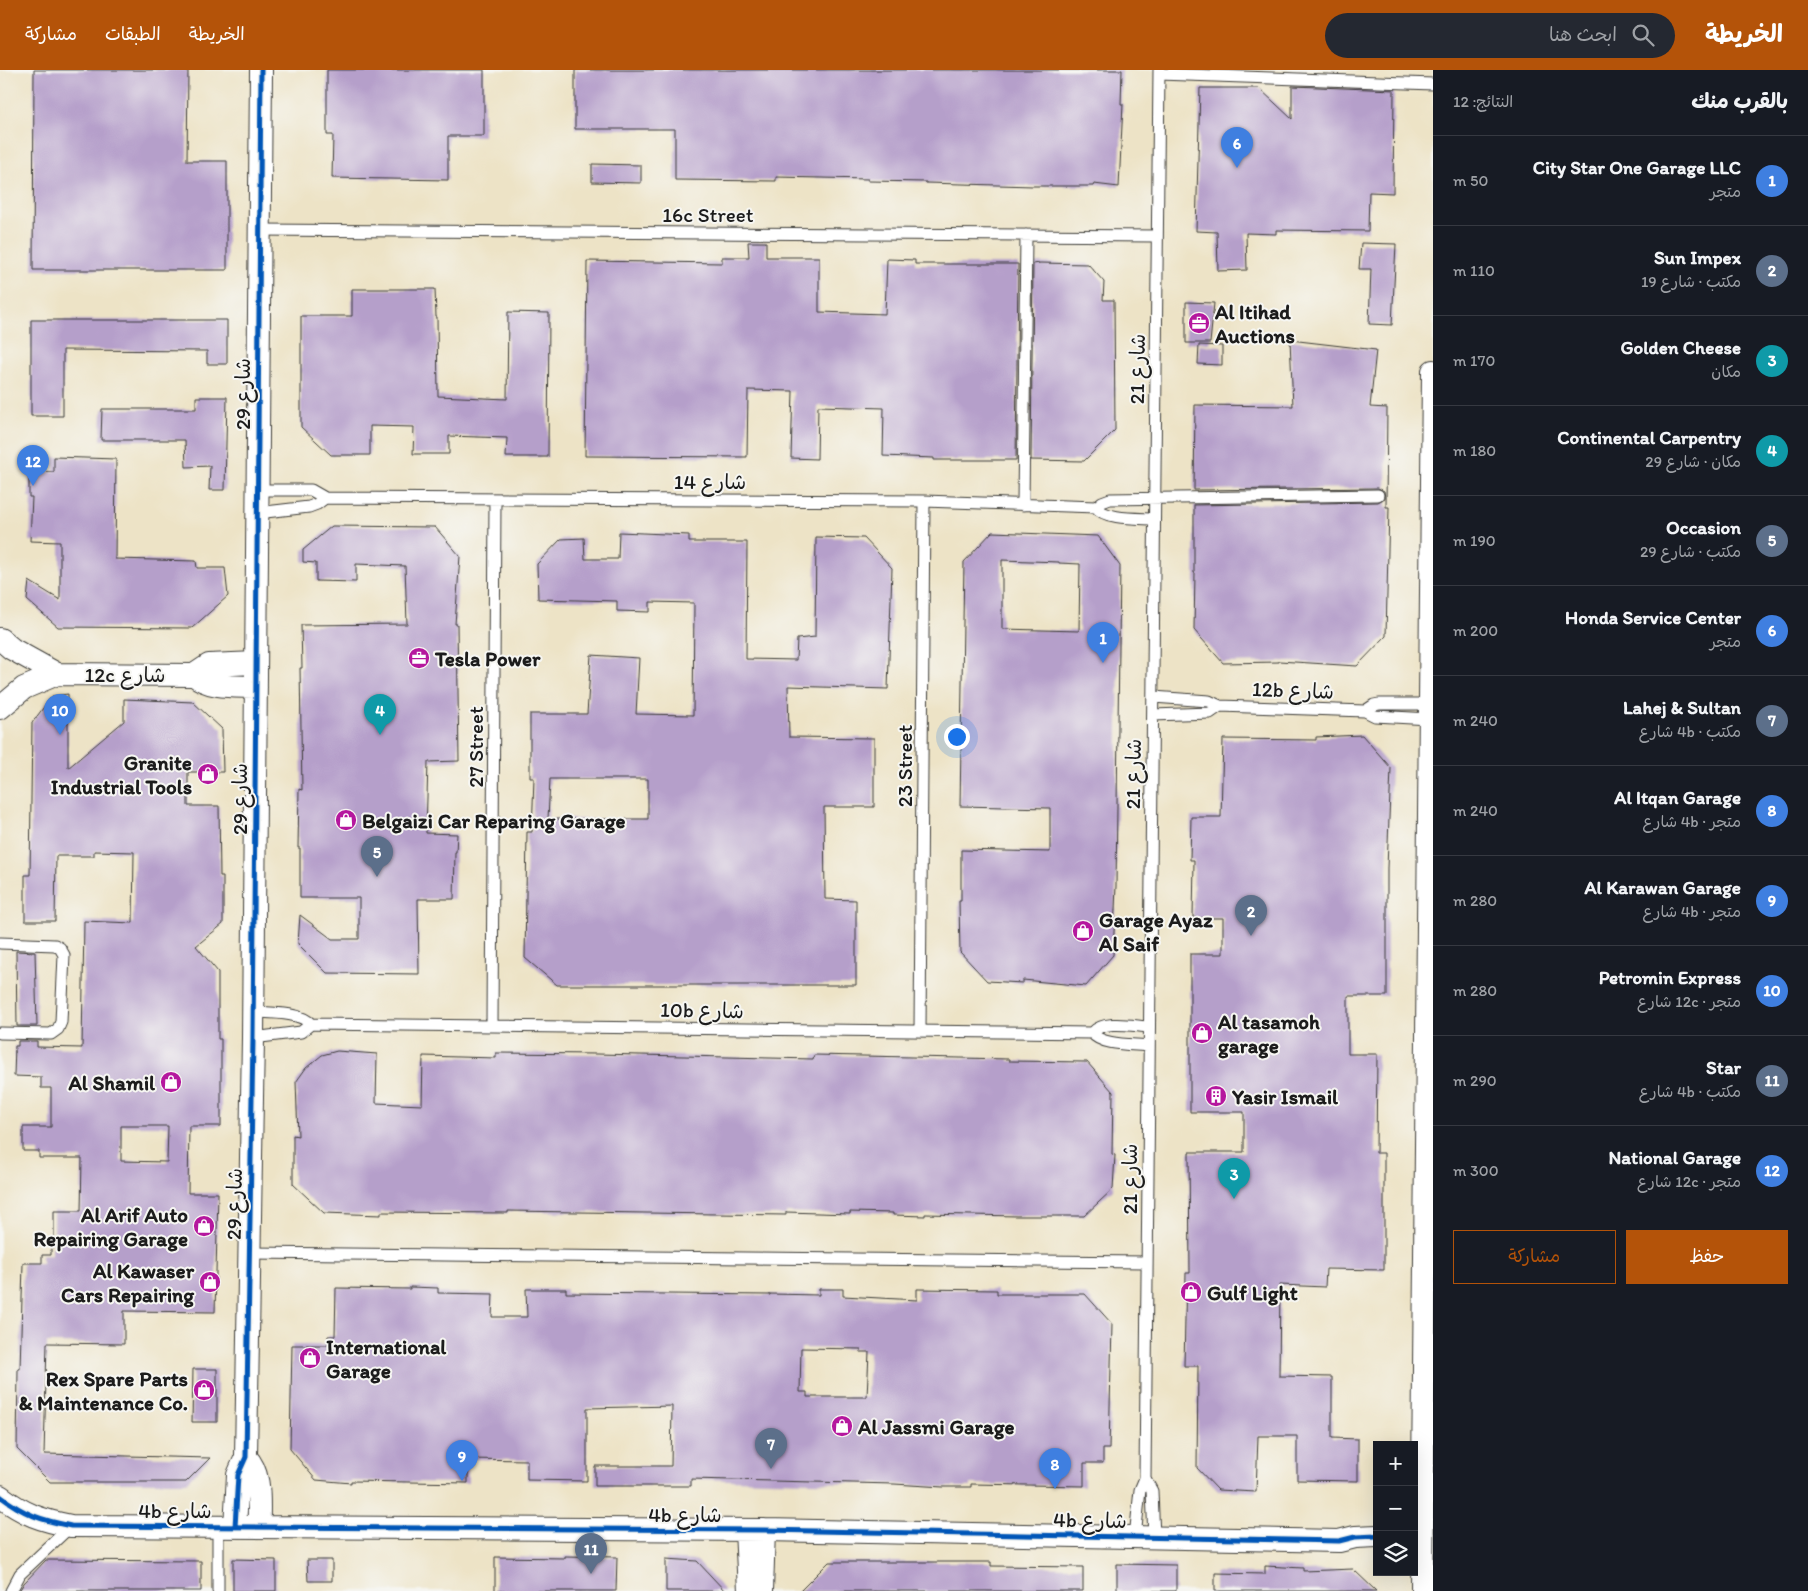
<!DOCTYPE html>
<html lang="ar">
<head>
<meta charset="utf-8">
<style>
  :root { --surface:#171b24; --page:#242831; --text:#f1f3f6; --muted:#9ea1a6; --line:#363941; --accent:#b45309 }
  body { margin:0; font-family:Itim,"Playpen Sans Arabic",sans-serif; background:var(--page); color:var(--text); direction:rtl }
  .controls { position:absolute; right:15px; bottom:15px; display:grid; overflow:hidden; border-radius:0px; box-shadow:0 5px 20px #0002 }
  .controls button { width:45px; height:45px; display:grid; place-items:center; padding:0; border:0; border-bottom:1px solid var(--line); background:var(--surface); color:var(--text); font:25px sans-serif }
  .you { position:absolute; left:956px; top:666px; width:18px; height:18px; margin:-12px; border:4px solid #fff; border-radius:50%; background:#1a73e8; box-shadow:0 0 0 8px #1a73e833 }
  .badge { display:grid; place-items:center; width:32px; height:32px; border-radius:50%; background:var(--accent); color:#fff; font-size:16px; font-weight:700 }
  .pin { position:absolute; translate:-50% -41px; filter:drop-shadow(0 1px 2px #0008) }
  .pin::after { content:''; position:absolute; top:26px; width:18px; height:15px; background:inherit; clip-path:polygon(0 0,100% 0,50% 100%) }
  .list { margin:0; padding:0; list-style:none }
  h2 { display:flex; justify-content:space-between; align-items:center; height:65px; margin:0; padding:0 20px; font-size:21px }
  h2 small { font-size:16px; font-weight:400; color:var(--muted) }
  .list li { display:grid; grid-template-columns:32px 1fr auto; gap:15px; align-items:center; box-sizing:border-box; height:90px; padding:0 20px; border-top:1px solid var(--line) }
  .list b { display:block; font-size:19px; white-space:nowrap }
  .list p { margin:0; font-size:16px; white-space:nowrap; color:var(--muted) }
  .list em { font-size:16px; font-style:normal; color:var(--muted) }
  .actions { display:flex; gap:10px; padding:15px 20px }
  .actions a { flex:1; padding:11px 0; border:1px solid var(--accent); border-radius:0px; text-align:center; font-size:18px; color:var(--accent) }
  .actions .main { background:var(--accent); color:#fff }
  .icon { flex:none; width:28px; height:28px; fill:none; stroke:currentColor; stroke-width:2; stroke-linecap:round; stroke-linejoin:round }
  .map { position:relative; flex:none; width:1433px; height:1521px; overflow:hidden; direction:ltr }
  header { display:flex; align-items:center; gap:30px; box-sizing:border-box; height:70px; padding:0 25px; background:var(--accent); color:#fff }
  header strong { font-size:24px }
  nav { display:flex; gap:28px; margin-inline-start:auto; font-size:18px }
  .search { width:350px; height:45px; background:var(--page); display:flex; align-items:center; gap:12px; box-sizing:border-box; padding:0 18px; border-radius:28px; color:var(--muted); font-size:19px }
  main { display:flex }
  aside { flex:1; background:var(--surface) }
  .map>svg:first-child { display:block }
  .building { fill:#b59fca; fill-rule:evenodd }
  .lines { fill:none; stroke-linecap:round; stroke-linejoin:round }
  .lane-casing { stroke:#3b3a36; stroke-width:13 }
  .street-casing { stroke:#3b3a36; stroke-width:24 }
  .lane { stroke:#fff; stroke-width:11 }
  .street { stroke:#fff; stroke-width:22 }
  .cycleway-casing { stroke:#f6f6f2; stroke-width:8 }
  .cycleway { stroke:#0057b8; stroke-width:5 }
  .labels { text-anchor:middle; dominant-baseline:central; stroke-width:4; stroke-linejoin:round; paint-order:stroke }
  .street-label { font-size:21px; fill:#1c1c1c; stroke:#f6f6f2 }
  .poi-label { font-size:21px; font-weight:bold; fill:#1c1c1c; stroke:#f6f6f2; text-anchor:start }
</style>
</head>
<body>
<header>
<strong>الخريطة</strong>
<div class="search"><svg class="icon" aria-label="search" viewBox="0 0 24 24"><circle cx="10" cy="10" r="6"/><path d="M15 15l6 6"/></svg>ابحث هنا</div>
<nav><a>الخريطة</a><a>الطبقات</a><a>مشاركة</a></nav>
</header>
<main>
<aside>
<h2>بالقرب منك<small>النتائج: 12</small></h2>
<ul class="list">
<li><span class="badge" style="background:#3f7fe0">1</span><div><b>City Star One Garage LLC</b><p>متجر</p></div><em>50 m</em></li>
<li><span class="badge" style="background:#5c6f8a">2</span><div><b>Sun Impex</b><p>مكتب · شارع 19</p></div><em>110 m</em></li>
<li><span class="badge" style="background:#0f9aa8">3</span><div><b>Golden Cheese</b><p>مكان</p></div><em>170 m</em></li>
<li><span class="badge" style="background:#0f9aa8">4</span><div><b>Continental Carpentry</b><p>مكان · شارع 29</p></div><em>180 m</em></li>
<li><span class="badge" style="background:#5c6f8a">5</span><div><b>Occasion</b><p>مكتب · شارع 29</p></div><em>190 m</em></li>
<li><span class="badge" style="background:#3f7fe0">6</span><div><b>Honda Service Center</b><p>متجر</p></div><em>200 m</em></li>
<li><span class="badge" style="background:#5c6f8a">7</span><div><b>Lahej &amp; Sultan</b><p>مكتب · 4b شارع</p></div><em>240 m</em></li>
<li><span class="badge" style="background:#3f7fe0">8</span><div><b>Al Itqan Garage</b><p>متجر · 4b شارع</p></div><em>240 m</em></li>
<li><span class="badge" style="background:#3f7fe0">9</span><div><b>Al Karawan Garage</b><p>متجر · 4b شارع</p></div><em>280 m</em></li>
<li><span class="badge" style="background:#3f7fe0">10</span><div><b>Petromin Express</b><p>متجر · 12c شارع</p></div><em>280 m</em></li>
<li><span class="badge" style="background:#5c6f8a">11</span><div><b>Star</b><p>مكتب · 4b شارع</p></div><em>290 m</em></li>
<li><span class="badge" style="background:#3f7fe0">12</span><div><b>National Garage</b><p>متجر · 12c شارع</p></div><em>300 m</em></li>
</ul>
<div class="actions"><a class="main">حفظ</a><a>مشاركة</a></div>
</aside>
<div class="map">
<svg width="1433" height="1521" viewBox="0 0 1433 1521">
  <rect width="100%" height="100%" fill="#f6f6f2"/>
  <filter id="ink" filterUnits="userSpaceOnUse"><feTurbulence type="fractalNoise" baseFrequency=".02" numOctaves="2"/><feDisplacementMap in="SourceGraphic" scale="10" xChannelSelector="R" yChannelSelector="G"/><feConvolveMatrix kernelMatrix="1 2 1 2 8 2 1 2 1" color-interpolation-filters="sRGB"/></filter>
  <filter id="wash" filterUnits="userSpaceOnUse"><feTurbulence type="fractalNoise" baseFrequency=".0096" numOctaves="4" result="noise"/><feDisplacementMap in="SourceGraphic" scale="20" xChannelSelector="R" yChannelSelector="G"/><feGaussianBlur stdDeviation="1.12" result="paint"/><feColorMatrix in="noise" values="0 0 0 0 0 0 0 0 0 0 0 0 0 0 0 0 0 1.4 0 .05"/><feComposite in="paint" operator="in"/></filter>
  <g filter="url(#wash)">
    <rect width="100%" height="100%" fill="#ede3c6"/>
    <g id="blocks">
      <path class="building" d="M 34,0 L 188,0 L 187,91 L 227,91 L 227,200 L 33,200 Z
        M 327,0 L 484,0 L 484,66 L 448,66 L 448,110 L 332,108 L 333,65 L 327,65 Z
        M 575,0 L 1122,0 L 1121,34 L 1123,34 L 1119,117 L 1094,114 L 1093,116 L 1033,116 L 926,113 L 926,112 L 868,111 L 868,109 L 776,107 L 776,111 L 675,110 L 675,59 L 575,59 Z
        M 1292,16 L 1394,20 L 1393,123 L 1369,122 L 1368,161 L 1276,160 L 1276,164 L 1246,163 L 1247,200 L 1218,201 L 1217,162 L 1196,161 L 1200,18 L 1259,18 L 1292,49 Z
        M 592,94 L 641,95 L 641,113 L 592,112 Z
        M 748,172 L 766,172 L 766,187 L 819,187 L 819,242 L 885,244 L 887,189 L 915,190 L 915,194 L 1018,194 L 1016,390 L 934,390 L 934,388 L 883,386 L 884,338 L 818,336 L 817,389 L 791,388 L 793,321 L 748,320 L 747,387 L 585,386 L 587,191 L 722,193 L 722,187 L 749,187 Z
        M 1361,173 L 1396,174 L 1392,255 L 1369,254 L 1371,199 L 1359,199 Z
        M 1040,193 L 1088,194 L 1104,212 L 1103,230 L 1114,230 L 1115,360 L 1084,391 L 1031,390 L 1033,194 Z
        M 352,219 L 435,219 L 436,247 L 437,247 L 438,326 L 507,329 L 508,242 L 549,243 L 548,387 L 506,387 L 507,368 L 449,366 L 449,384 L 413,384 L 414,357 L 370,356 L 370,385 L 331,385 L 301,357 L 301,246 L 352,246 Z
        M 1186,232 L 1214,233 L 1210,273 L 1186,273 Z
        M 31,250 L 227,250 L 227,294 L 207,294 L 207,281 L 63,280 L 63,346 L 31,346 Z
        M 1290,270 L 1376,280 L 1370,337 L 1387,338 L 1386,437 L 1389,437 L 1386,566 L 1357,596 L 1279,591 L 1279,592 L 1223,593 L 1194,560 L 1195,503 L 1194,503 L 1194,435 L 1378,432 L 1385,428 L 1384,421 L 1378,418 L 1194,420 L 1195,335 L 1293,336 Z
        M 1199,275 L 1222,276 L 1222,295 L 1198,294 Z
        M 196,327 L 227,327 L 225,420 L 209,420 L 210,396 L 186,397 L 185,370 L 101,370 L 102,339 L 196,339 Z
        M 54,387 L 116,389 L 115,489 L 196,491 L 197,498 L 225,498 L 228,526 L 192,558 L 58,557 L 27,530 L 29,511 L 60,530 L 60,472 L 30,471 L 32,427 L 29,427 L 29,401 L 54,402 Z
        M 332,456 L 435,457 L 460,486 L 455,554 L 457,554 L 459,691 L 428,692 L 426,763 L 457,764 L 456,782 L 455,782 L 454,829 L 418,829 L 419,904 L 327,903 L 298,874 L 300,845 L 332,869 L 359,869 L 359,828 L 300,828 L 300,778 L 298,778 L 299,719 L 302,720 L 300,598 L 302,598 L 301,555 L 407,554 L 405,496 L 356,494 L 356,512 L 316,511 L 316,493 L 303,492 L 303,480 Z
        M 619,462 L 689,465 L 689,472 L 747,472 L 746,589 L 796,590 L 797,569 L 815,567 L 816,467 L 864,468 L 892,498 L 888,619 L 788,616 L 789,667 L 874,668 L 874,737 L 824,737 L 825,829 L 856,830 L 856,915 L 557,915 L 525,888 L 527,762 L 532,762 L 534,708 L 530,708 L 530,644 L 587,644 L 591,585 L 639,588 L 636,644 L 693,645 L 694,533 L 650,532 L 650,542 L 617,541 L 617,531 L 538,529 L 537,494 L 561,469 L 584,468 L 585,489 L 618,489 ZM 550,709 L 648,709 L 648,749 L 548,749 Z
        M 992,462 L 1098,466 L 1120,496 L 1116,816 L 1113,885 L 1086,916 L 1023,910 L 1023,913 L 987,911 L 960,882 L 959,831 L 961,831 L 961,780 L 1050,782 L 1050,738 L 960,736 L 964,492 ZM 1002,490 L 1059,492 L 1059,493 L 1080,494 L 1079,561 L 1002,559 Z
        M 68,624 L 68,698 L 124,651 L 124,629 L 193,632 L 222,659 L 223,702 L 188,702 L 188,736 L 219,736 L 220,806 L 223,806 L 223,854 L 196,876 L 218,902 L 218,969 L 221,969 L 221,1056 L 189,1056 L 188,1123 L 218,1123 L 215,1242 L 124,1241 L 124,1274 L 47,1273 L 44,1384 L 210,1388 L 186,1412 L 50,1412 L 17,1379 L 18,1299 L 20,1299 L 23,1193 L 42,1193 L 42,1185 L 51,1185 L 51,1177 L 54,1177 L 54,1141 L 81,1141 L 82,1088 L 39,1088 L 39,1081 L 23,1081 L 23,1057 L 51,1057 L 51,1018 L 41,1018 L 41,1007 L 14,1006 L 15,976 L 18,976 L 18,971 L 37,971 L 37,977 L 82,978 L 84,851 L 133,853 L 134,782 L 94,781 L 94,786 L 56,786 L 55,851 L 25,851 L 25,805 L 30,805 L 32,653 L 52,626 ZM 121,1056 L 168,1056 L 167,1092 L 121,1091 Z
        M 1362,665 L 1391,698 L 1387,798 L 1387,926 L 1348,926 L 1348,984 L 1377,984 L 1376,1083 L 1384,1083 L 1384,1200 L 1326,1199 L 1325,1217 L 1280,1215 L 1279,1306 L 1332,1307 L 1332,1368 L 1358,1369 L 1358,1411 L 1297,1410 L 1297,1366 L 1258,1366 L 1256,1422 L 1218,1420 L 1197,1398 L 1198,1296 L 1184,1296 L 1186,1203 L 1190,1203 L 1189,1082 L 1244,1082 L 1244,1042 L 1190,1042 L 1190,884 L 1223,884 L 1223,848 L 1193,848 L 1194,790 L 1190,790 L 1191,747 L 1221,747 L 1223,669 L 1316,670 L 1316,667 Z
        M 16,881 L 35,882 L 37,956 L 17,956 Z
        M 337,981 L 377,984 L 376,1033 L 422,1035 L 423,986 L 496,988 L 496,983 L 597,984 L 813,989 L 814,985 L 1009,989 L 1009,991 L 1087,992 L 1113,1022 L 1112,1084 L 1115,1085 L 1113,1119 L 1084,1146 L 1017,1146 L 925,1144 L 925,1146 L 893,1145 L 893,1143 L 850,1142 L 850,1144 L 786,1142 L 786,1145 L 508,1141 L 508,1143 L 381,1142 L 381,1145 L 324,1143 L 293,1114 L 293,1065 L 298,1066 L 296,1012 L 306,998 L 322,985 Z
        M 410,1217 L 438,1218 L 438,1223 L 493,1224 L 492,1247 L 527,1247 L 526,1219 L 566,1219 L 566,1223 L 770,1225 L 770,1224 L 819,1225 L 819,1219 L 843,1219 L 843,1226 L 917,1230 L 917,1219 L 997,1220 L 997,1224 L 1085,1224 L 1112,1254 L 1109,1379 L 1103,1379 L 1103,1393 L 1084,1393 L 1084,1416 L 971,1414 L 971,1417 L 943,1417 L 894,1414 L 691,1409 L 691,1416 L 595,1416 L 595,1396 L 671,1396 L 672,1336 L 587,1338 L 587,1411 L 527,1410 L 527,1390 L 468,1389 L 468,1413 L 351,1411 L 351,1413 L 316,1410 L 290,1379 L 292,1275 L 328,1275 L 328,1266 L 335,1266 L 336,1218 L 410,1219 ZM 801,1278 L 861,1279 L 861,1282 L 869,1282 L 867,1327 L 807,1327 L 807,1322 L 800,1322 Z
        M 193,1299 L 217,1299 L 217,1352 L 192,1352 Z
        M 565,1486 L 617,1487 L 616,1521 L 495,1521 L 495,1487 L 565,1488 Z
        M 233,1489 L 276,1490 L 276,1521 L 233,1521 Z
        M 666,1489 L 697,1491 L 725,1521 L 666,1521 Z
        M 46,1490 L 201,1491 L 201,1521 L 19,1521 L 24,1513 Z
        M 307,1490 L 332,1490 L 332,1511 L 308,1511 Z
        M 829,1492 L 991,1492 L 991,1496 L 1083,1497 L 1083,1521 L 800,1521 Z
        M 1117,1494 L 1176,1495 L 1176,1521 L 1117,1521 Z
        M 1265,1496 L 1303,1498 L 1303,1501 L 1353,1499 L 1376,1521 L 1215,1521 L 1215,1503 L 1265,1504 Z"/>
    </g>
  </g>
  <g filter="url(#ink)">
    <use href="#blocks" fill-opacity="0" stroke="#3b3a36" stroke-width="1"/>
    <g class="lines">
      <g class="lane-casing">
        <path id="lane" d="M 1159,4 L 1433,14
          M 259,160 L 1157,166
          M 257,420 L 311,420 L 325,428 L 924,431 L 1096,437 C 1105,450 1139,448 1154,449
          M 1023,435 L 1026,165
          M 1096,437 L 1102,432 L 1110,429 L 1378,425
          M 257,443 L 309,437 L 317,434 L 325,428
          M 1153,627 L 1209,631 L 1220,636 L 1365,641 L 1375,646 L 1430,649
          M 1365,641 L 1374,635 L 1379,634 L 1430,634
          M 1153,645 L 1210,643 L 1220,636
          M 0,873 L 55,875 L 60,878 L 64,885 L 61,952 L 58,959 L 51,964 L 0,963
          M 254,942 C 270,943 300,942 311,954 L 1092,963 C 1104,949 1132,956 1149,957
          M 492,956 L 495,429
          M 920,961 L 924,431
          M 1092,963 C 1102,976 1133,974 1149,976
          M 253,968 L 301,962 L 311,954
          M 250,1183 L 1147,1192
          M 1145,1408 L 1152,1421 L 1154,1467
          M 1135,1467 L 1140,1420 L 1145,1408 L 1159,0
          M 11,1521 L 20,1504 L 71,1456
          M 218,1521 L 218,1457"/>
      </g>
      <g class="street-casing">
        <path id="street" d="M 0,569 L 12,579 L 57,604
          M 194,605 L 209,595 L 256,593
          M 0,638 L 24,618 L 57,604 L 194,605 C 211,619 235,616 256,617
          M 246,1387 C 263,1405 258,1434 259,1457
          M 0,1426 C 25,1445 41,1450 71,1456 L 764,1460 L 1339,1471 L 1355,1467 L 1377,1466
          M 235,1457 L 238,1405 L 246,1387 L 253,968 L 261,0
          M 746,1460 L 749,1521
          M 762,1521 L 764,1460
          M 1422,1521 L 1433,301"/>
      </g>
      <use href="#lane" class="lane"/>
      <use href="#street" class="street"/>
      <g class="cycleway-casing">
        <path id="cycleway" d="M 0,1426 C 25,1445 41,1450 71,1456 L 764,1460 L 1339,1471 L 1355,1467 L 1377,1466
          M 235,1457 L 238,1405 L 246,1387 L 253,968 L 261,0"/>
      </g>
      <use href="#cycleway" class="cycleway"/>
    </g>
  </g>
  <defs>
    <g id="office-disc" transform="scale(1.125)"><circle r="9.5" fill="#b5179e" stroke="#f6f6f2"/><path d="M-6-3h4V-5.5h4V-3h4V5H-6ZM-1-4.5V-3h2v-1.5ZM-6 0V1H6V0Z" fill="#fff"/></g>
    <g id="shop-disc" transform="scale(1.125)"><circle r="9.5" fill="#b5179e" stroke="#f6f6f2"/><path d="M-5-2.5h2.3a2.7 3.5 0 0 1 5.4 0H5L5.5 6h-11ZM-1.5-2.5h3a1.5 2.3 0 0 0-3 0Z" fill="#fff"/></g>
    <g id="building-disc" transform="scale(1.125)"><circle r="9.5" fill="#b5179e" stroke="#f6f6f2"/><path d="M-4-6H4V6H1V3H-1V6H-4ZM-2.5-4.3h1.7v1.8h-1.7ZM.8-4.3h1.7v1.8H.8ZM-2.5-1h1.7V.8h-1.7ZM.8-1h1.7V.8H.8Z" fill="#fff"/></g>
  </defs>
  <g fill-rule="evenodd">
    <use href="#office-disc" x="1199" y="253"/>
    <use href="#office-disc" x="419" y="588"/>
    <use href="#shop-disc" x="208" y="704"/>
    <use href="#shop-disc" x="346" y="750"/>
    <use href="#shop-disc" x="1083" y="861"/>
    <use href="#shop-disc" x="1202" y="963"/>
    <use href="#shop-disc" x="171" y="1012"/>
    <use href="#building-disc" x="1216" y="1026"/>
    <use href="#shop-disc" x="204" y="1156"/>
    <use href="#shop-disc" x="210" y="1212"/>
    <use href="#shop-disc" x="1191" y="1222"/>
    <use href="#shop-disc" x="310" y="1288"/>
    <use href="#shop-disc" x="204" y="1320"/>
    <use href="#shop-disc" x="842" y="1356"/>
  </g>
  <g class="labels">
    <g class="street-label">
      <text x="708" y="144">16c Street</text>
      <text transform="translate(1137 299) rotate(-89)">شارع 21</text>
      <text transform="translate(242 324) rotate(-90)">شارع 29</text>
      <text x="710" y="411">شارع 14</text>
      <text x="125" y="604">12c شارع</text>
      <text transform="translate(1293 620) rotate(2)">12b شارع</text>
      <text transform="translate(475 677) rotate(-90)">27 Street</text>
      <text transform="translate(904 696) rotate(-90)">23 Street</text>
      <text transform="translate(1133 704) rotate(-89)">شارع 21</text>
      <text transform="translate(239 729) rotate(-90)">شارع 29</text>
      <text transform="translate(702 940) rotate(1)">10b شارع</text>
      <text transform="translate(1129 1109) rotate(-90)">شارع 21</text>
      <text transform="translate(234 1134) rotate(-89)">شارع 29</text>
      <text x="175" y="1440">4b شارع</text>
      <text x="685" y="1444">4b شارع</text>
      <text transform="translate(1090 1450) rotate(1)">4b شارع</text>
    </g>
    <g class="poi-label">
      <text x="1215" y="241">Al Itihad<tspan x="1215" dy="24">Auctions</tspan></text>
      <text x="435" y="588">Tesla Power</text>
      <text x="192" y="692" text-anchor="end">Granite<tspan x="192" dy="24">Industrial Tools</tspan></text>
      <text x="362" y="750">Belgaizi Car Reparing Garage</text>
      <text x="1099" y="849">Garage Ayaz<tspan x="1099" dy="24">Al Saif</tspan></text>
      <text x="1218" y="951">Al tasamoh<tspan x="1218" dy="24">garage</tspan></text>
      <text x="155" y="1012" text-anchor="end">Al Shamil</text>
      <text x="1232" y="1026">Yasir Ismail</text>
      <text x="188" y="1144" text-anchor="end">Al Arif Auto<tspan x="188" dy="24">Repairing Garage</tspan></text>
      <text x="194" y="1200" text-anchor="end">Al Kawaser<tspan x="194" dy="24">Cars Repairing</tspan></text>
      <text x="1207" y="1222">Gulf Light</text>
      <text x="326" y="1276">International<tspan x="326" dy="24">Garage</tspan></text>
      <text x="188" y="1308" text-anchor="end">Rex Spare Parts<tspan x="188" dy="24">&amp; Maintenance Co.</tspan></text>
      <text x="858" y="1356">Al Jassmi Garage</text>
    </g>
  </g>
</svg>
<div class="controls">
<button>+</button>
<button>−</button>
<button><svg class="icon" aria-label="layers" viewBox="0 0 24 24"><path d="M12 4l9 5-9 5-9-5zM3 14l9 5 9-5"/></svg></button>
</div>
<div class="you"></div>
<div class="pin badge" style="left:1103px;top:593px;background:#3f7fe0">1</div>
<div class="pin badge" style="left:1251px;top:866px;background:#5c6f8a">2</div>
<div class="pin badge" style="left:1234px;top:1129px;background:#0f9aa8">3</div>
<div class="pin badge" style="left:380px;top:665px;background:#0f9aa8">4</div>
<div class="pin badge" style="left:377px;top:807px;background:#5c6f8a">5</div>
<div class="pin badge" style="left:1237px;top:98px;background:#3f7fe0">6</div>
<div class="pin badge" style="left:771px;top:1399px;background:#5c6f8a">7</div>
<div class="pin badge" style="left:1055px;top:1419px;background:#3f7fe0">8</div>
<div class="pin badge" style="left:462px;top:1411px;background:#3f7fe0">9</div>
<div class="pin badge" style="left:60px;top:665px;background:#3f7fe0">10</div>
<div class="pin badge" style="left:591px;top:1504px;background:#5c6f8a">11</div>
<div class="pin badge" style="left:33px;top:416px;background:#3f7fe0">12</div>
</div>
</main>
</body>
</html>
